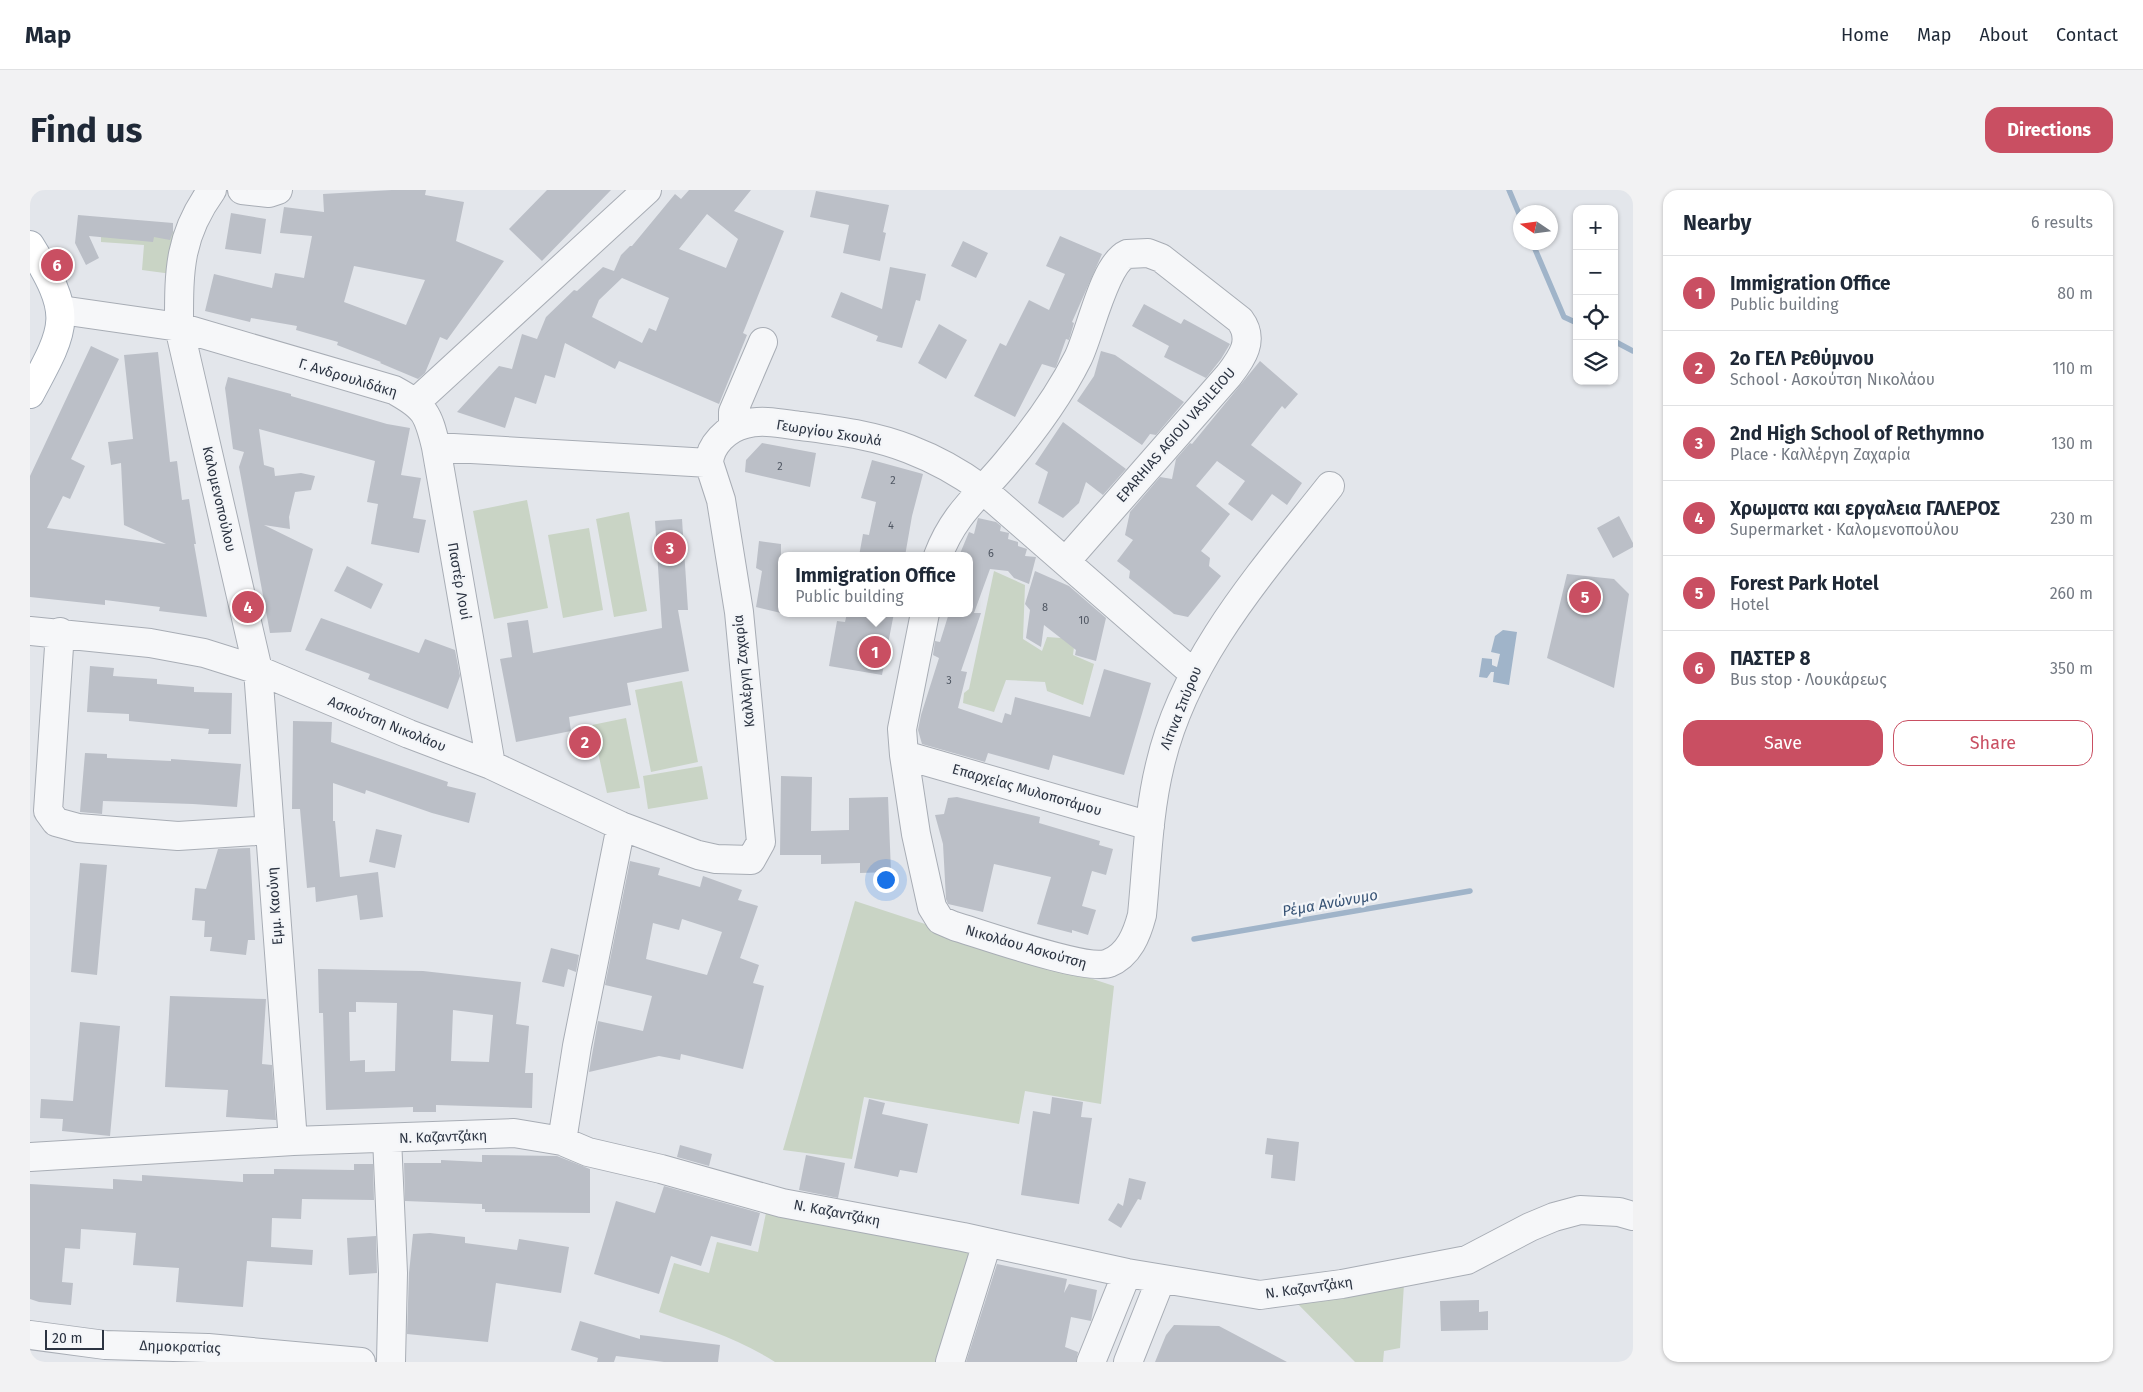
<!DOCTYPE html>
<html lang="en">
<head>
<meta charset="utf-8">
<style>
  :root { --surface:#fff; --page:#f2f2f3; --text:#1f2937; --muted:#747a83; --line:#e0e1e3; --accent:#c94f62 }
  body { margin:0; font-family:"Fira Sans",sans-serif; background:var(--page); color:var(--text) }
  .controls { position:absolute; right:15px; top:15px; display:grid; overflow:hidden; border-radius:10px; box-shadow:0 1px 4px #0004 }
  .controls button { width:45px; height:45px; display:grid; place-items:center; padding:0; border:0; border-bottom:1px solid var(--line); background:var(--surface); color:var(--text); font:25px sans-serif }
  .compass { position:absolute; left:1483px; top:15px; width:45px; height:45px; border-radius:50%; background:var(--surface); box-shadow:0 1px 4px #0004; rotate:283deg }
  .scale { position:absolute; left:15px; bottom:12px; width:59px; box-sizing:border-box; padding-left:5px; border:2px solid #2c3442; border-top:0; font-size:14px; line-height:18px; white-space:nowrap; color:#2c3442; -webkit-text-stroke:4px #f3f5f8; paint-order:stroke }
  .you { position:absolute; left:855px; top:689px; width:18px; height:18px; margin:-12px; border:4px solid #fff; border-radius:50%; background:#1a73e8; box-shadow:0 0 0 8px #1a73e833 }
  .badge { display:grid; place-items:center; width:32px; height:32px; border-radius:50%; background:var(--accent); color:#fff; font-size:16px; font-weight:700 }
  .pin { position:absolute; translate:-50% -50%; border:2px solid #fff; box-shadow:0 1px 5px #0006 }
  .popup { position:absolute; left:748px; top:362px; width:195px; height:65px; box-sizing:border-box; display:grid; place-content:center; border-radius:10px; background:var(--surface); filter:drop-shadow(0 1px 4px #0005); font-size:16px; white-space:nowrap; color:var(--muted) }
  .popup b { font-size:19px; color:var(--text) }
  .popup::after { content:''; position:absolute; left:50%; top:100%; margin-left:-10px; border:10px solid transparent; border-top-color:var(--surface) }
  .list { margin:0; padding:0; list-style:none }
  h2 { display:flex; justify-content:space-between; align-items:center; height:65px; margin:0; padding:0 20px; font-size:21px }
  h2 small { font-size:16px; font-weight:400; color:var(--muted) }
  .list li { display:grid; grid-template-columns:32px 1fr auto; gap:15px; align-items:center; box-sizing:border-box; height:75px; padding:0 20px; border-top:1px solid var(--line) }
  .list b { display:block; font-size:19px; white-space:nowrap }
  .list p { margin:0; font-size:16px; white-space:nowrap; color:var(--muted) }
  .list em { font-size:16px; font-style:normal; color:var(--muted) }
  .actions { display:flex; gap:10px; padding:15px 20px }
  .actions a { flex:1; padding:11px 0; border:1px solid var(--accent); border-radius:15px; text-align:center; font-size:18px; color:var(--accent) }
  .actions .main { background:var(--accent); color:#fff }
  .icon { flex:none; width:28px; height:28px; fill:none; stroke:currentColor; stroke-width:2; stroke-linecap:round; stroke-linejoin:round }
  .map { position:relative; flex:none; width:1603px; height:1172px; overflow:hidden; border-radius:15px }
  header { display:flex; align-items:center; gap:30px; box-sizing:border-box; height:70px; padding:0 25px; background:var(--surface); border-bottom:1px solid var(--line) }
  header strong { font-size:24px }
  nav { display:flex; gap:28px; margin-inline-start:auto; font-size:18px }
  .intro { display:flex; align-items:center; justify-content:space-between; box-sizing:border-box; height:120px; padding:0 30px }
  h1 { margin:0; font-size:35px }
  .button { padding:12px 22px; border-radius:15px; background:var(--accent); color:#fff; font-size:18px; font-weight:700 }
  main { display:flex; gap:30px; padding:0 30px }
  aside { flex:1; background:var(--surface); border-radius:15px; box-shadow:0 1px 4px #0004 }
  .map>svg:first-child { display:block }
  .green { fill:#c9d4c5 }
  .water { fill:#a0b4c9 }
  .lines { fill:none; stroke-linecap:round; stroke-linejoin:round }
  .stream { stroke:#a0b4c9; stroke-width:5.5 }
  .building { fill:#bbbfc7; fill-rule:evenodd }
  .minor-casing { stroke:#a8adb5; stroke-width:30 }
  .major-casing { stroke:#a3abb6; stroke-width:30 }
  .minor { stroke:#f6f7f9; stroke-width:28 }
  .major { stroke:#fff; stroke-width:28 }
  .labels { text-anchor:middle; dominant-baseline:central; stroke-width:4.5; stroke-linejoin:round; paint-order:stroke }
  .number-label { font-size:11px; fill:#505763 }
  .street-label { font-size:14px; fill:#2c3442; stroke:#f3f5f8 }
  .water-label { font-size:15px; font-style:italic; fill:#375375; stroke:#f3f5f8 }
</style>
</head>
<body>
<header>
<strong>Map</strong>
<nav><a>Home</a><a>Map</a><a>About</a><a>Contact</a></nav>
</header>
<div class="intro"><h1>Find us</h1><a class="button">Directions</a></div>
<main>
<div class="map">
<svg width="1603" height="1172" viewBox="0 0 1603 1172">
  <rect width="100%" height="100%" fill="#e3e6eb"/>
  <path class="green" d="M 71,32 L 147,42 L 142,84 L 112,80 L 114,55 L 71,52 Z
    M 497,310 L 518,418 L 464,429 L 443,321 Z
    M 599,322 L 617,421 L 584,427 L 566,329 Z
    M 559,338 L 573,420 L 533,428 L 518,345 Z
    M 964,381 L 995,395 L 993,449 L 1012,461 L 1017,447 L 1045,449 L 1043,465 L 1064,474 L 1053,515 L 1017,501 L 1015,492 L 976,490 L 964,522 L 933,513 L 934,503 L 939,499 Z
    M 652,491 L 668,572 L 621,582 L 605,500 Z
    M 596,528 L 610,598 L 577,603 L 562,535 Z
    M 672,576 L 678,609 L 618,619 L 613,586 Z
    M 825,711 L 1084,796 L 1071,914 L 995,901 L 989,934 L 834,907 L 822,969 L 753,960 Z
    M 737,1018 L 948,1061 L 911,1172 L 745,1172 C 709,1149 668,1136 629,1122 L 644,1073 L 679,1083 L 687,1052 L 728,1062 Z
    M 1374,1094 L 1370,1158 L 1354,1161 L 1353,1172 L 1325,1172 L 1261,1107 Z"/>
  <path class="water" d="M 1473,440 L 1487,442 L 1479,495 L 1463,492 L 1464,482 L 1461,482 L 1457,488 L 1449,487 L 1452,468 L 1462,469 L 1462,475 L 1467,477 L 1470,464 L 1461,462 L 1465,446 Z"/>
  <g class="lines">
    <path class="stream" d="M 1479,0 L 1490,26
      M 1502,52 L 1534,127 L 1547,133
      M 1584,151 L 1603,161
      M 1164,749 L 1440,701"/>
  </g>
  <path class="building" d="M 362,0 L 396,0 L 395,5 L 434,12 L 426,51 L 474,71 L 417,150 L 410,147 L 395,183 L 388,189 L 350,173 L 351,172 L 307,155 L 308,152 L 266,140 L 267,136 L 221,128 L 220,132 L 175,121 L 184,84 L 242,98 L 245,83 L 274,88 L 282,46 L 250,43 L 254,17 L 294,22 L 293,4 ZM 324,76 L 395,90 L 376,135 L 314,112 Z
    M 517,0 L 581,0 L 512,71 L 479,39 Z
    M 659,0 L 721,0 L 704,21 L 754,41 L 713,143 L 717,145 L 689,214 L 589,171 L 585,179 L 535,153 L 525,188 L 515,185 L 506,214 L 485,207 L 475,238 L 427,222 L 469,176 L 482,179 L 492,144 L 507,149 L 516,127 L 544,100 L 547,101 L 573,77 L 584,81 L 591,65 L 600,56 L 602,56 L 645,4 L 651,9 ZM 677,24 L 708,49 L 696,78 L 649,59 ZM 592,88 L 639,108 L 626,141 L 619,138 L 612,153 L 562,127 L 569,110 Z
    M 786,1 L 859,15 L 853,42 L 856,43 L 850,71 L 813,63 L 819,35 L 780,27 Z
    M 201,23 L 236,29 L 231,64 L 195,59 Z
    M 48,25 L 143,33 L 143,42 L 140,50 L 124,47 L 123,52 L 59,46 L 69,68 L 56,75 L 45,53 Z
    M 1030,46 L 1072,64 L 1042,132 L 1044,133 L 1039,150 L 1036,149 L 1026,177 L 1025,178 L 1012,174 L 985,227 L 944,206 L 970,153 L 976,156 L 999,110 L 1019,120 L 1035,84 L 1016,76 Z
    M 933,51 L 958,63 L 946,88 L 921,76 Z
    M 860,77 L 896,84 L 890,111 L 886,110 L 872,158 L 846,151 L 848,146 L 801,127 L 811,102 L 852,119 Z
    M 1114,114 L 1151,134 L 1154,129 L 1200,154 L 1191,169 L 1176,188 L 1134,167 L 1139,156 L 1102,136 Z
    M 909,134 L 937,150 L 916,189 L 888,173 Z
    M 61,156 L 89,169 L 41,269 L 55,276 L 40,309 L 33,306 L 17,338 L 136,354 L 94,335 L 91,273 L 81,275 L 78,252 L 103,249 L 94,165 L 128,162 L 140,272 L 147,271 L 152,310 L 159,309 L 166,354 L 164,354 L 177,427 L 129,421 L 130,417 L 75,410 L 75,415 L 0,407 L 0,286 Z
    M 1071,161 L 1085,165 L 1154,212 L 1126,245 L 1120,244 L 1112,255 L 1047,211 L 1064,186 Z
    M 1230,171 L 1268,204 L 1255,219 L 1252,216 L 1221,255 L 1272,293 L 1257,315 L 1242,304 L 1222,331 L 1198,314 L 1215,291 L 1187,271 L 1166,296 L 1200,324 L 1171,361 L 1180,368 L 1179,376 L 1191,386 L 1158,427 L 1144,424 L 1099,388 L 1100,381 L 1087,371 L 1103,350 L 1095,345 L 1100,322 L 1130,287 L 1142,289 L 1146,269 L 1160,253 L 1162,254 Z
    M 198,187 L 261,204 L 261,206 L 357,234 L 380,238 L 371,285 L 391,288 L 383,328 L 396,330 L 389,363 L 341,354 L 348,314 L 337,312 L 345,271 L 229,239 L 234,275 L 244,278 L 245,286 L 271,283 L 285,286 L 281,300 L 265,302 L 259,327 L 260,339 L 234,335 L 283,359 L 261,442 L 240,443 L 209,277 L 214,262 L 203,259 L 195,198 Z
    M 1033,232 L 1096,279 L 1073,305 L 1056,292 L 1049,313 L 1033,328 L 1008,313 L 1018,282 L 1005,274 Z
    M 732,253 L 786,263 L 780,297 L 715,282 L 716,270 Z
    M 842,270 L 893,284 L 882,326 L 875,366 L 829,366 L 833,344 L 839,345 L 846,312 L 831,308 Z
    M 1589,326 L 1603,353 L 1603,357 L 1583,368 L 1567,338 Z
    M 948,328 L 966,332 L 971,336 L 970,341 L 979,343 L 978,349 L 988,352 L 988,356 L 997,359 L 995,366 L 1006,367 L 999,394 L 984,388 L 978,381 L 960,379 L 944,423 L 951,423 L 931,481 L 937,482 L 928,518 L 972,533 L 975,523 L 981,525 L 985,507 L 1060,527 L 1074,479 L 1121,493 L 1094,585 L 1023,565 L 1019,580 L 958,563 L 955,572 L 892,554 L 888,540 L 891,525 L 909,468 L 903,465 L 905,451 L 910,452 L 919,423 L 939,423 L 939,366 L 929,366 L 939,342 L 944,344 Z
    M 652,329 L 658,420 L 648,420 L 659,481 L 597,493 L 601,515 L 539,527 L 541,541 L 486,552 L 470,469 L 482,467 L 477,433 L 498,430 L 503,463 L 632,438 L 625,331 Z
    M 729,351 L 751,354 L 751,423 L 726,417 L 732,381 L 726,378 Z
    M 317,376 L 353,394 L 341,419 L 304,401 Z
    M 1005,381 L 1039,396 L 1076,428 L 1066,471 L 1045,465 L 1046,460 L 1014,435 L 1011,457 L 996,448 L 1000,420 L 995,414 Z
    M 1537,384 L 1584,389 L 1599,404 L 1584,498 L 1517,468 Z
    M 817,423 L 864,423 L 852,485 L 799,476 L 807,431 L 815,432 Z
    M 291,428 L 389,463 L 395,449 L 425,460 L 430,486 L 418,519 L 338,489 L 340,484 L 275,460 Z
    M 60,476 L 84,478 L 83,486 L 127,489 L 127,494 L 164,497 L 164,502 L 202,503 L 201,544 L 178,544 L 179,539 L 99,531 L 99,524 L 57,522 Z
    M 263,531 L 302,532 L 301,552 L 418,592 L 417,596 L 446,603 L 439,633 L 402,623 L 336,600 L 335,604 L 303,593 L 303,631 L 305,631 L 310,687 L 348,682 L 353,727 L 330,730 L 327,705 L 286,712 L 285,697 L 277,698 L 270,619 L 262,619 Z
    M 55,563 L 77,564 L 77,568 L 141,571 L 141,569 L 211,574 L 207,617 L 163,614 L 73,611 L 72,624 L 50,622 Z
    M 751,586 L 782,587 L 781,641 L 819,640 L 819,608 L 858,607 L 861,682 L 830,683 L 830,673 L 791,674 L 791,665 L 750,665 Z
    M 927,607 L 1010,627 L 1009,633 L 1070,651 L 1069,655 L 1083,659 L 1076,685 L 1062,681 L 1052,716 L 1066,720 L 1058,745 L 1042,740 L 1042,743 L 1007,734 L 1021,687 L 964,674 L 953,722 L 918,714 L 916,709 L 913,654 L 905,625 L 914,624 L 918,608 Z
    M 346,639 L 372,645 L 365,678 L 339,672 Z
    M 220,658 L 225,750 L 218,750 L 216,765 L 180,761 L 182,747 L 174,747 L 175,731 L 162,730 L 165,698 L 176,699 L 188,659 Z
    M 600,671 L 630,678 L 628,685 L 670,697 L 673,686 L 712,700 L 708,710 L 728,716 L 710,768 L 729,775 L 723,793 L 734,796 L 713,879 L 651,864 L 650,870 L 629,866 L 559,882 L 568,831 L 613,841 L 622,806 L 575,795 ZM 652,729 L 692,742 L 677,785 L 616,769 L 623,733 L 649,740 Z
    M 50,673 L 77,675 L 67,785 L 41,782 Z
    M 521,758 L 549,765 L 546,782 L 538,779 L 534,797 L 512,792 Z
    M 288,779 L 393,781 L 491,792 L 486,834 L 499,836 L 495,883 L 503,883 L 502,918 L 406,915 L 406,922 L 383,922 L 383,917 L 296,920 L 293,823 L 289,823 ZM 326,812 L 367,813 L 365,881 L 335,882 L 335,870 L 320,871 L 319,822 L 326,822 ZM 423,820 L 463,825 L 459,872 L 421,871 Z
    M 140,806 L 236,809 L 232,874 L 242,875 L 246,930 L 196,927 L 198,900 L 135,897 Z
    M 50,832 L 90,836 L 80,946 L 32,941 L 33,929 L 10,928 L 11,909 L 43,911 Z
    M 1022,907 L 1053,912 L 1051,927 L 1062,928 L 1049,1014 L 991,1005 L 1003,921 L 1020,924 Z
    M 839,909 L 855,913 L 852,924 L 898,934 L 887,983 L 870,980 L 868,987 L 824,978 Z
    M 1237,948 L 1269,952 L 1265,991 L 1241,988 L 1243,965 L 1235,964 Z
    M 650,955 L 682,964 L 679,976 L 647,967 Z
    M 452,965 L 527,966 L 560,979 L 560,1023 L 455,1022 L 455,1019 L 452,1019 L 452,1014 L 375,1011 L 374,973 L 411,973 L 411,970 L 452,972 Z
    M 776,965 L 815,973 L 808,1008 L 769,1000 Z
    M 324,974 L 343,974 L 344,1010 L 272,1009 L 271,1029 L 242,1028 L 241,1057 L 283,1060 L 282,1075 L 217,1071 L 213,1117 L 146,1112 L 149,1078 L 103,1075 L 106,1043 L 51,1039 L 50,1059 L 35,1058 L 32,1092 L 43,1093 L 41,1115 L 9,1112 L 0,1109 L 0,994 L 83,999 L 83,989 L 112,991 L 112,985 L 213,992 L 213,984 L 244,984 L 244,979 L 324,980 Z
    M 1099,988 L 1116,992 L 1111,1010 L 1108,1009 L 1091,1038 L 1078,1030 L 1088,1013 L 1093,1016 Z
    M 634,996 L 730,1023 L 721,1056 L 681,1046 L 671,1076 L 641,1066 L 629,1104 L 564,1084 L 586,1011 L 625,1023 Z
    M 400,1043 L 435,1047 L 435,1053 L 487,1060 L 489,1049 L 539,1057 L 531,1103 L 466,1093 L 458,1152 L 377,1144 L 379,1083 L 383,1044 Z
    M 346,1046 L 347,1083 L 319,1085 L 317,1048 Z
    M 967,1074 L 1037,1089 L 1034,1103 L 1039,1094 L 1067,1100 L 1061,1131 L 1041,1127 L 1035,1157 L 1048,1162 L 1046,1172 L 936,1172 Z
    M 1449,1110 L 1449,1122 L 1458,1121 L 1458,1140 L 1411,1141 L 1410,1111 Z
    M 550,1131 L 610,1149 L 610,1145 L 690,1155 L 688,1172 L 634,1172 L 586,1166 L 584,1172 L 567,1172 L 568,1168 L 541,1160 Z
    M 1144,1135 L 1189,1136 L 1257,1172 L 1125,1172 L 1136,1145 Z"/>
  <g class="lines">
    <g class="minor-casing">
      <path id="minor" d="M 182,0 C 148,47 149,82 149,137 L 228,480 L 263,951
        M 212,0 L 239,3 L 248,0
        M 31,120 L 149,137 L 364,200 C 395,217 398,223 406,257 L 461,575
        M 386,212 L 617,0
        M 703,238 L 703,222 L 733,152
        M 406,257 L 679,273 C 680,255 697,238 715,234 C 732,229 754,234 771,236 C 808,241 844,245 879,259 C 905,269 929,282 952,299 L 1163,483
        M 908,366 C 924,323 950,305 977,272 C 1004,240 1029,206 1048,168 C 1060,144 1074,74 1097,64 L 1118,63 L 1131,68 L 1210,130 C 1225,150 1212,168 1199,185 L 1036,371
        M 895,423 L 872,539 L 874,565 L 886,644 L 902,717 L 910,730 L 924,736 C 951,744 1058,782 1079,773 C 1099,765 1107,744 1112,725 C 1117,675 1118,624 1130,575 C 1155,467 1233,381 1300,296
        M 0,441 L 120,453 L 174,463 L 228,480 L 379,544 L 461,575 L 591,636 L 668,665 L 686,669 L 721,670 L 731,652 L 709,422 L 691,310 L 679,273
        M 30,442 L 18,621 L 26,632 L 48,638 L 148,646 L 240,640
        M 874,565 L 1120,636
        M 357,948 L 363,1083 L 361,1172
        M 532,951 L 547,856 L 591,636
        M 0,967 L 263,951 L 484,943 L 532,951 L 558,962 L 631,979 L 752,1013 L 933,1047 L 1097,1083 L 1230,1105 L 1312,1094 L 1437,1070 L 1500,1037 L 1524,1027 L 1550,1020 L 1589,1022 L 1603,1026
        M 0,1145 L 75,1155 L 178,1158 L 331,1172
        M 920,1172 L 957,1053
        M 1061,1172 L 1097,1083
        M 1098,1172 L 1131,1089"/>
    </g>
    <g class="major-casing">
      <path id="major" d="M 0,55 C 43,125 38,134 0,204"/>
    </g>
    <use href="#minor" class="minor"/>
    <use href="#major" class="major"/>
  </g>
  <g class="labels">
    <g class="number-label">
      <text x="750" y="276">2</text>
      <text x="863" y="290">2</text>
      <text x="861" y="335">4</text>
      <text x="961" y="363">6</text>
      <text x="1015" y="417">8</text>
      <text x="1054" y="430">10</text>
      <text x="919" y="490">3</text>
    </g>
    <g class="street-label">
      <text transform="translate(318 188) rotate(17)">Γ. Ανδρουλιδάκη</text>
      <text transform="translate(799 243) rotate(9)">Γεωργίου Σκουλά</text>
      <text transform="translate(1146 245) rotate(-49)">EPARHIAS AGIOU VASILEIOU</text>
      <text transform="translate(189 309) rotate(77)">Καλομενοπούλου</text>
      <text transform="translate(429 391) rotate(80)">Παστέρ Λουί</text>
      <text transform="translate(714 481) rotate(-96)">Καλλέργη Ζαχαρία</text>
      <text transform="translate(1151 518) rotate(-68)">Λίτινα Σπύρου</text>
      <text transform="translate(357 534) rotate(22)">Ασκούτση Νικολάου</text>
      <text transform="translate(997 600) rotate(16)">Επαρχείας Μυλοποτάμου</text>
      <text transform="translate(245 716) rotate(-94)">Εμμ. Καούνη</text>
      <text transform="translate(996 757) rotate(16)">Νικολάου Ασκούτση</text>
      <text transform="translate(413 947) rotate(-2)">Ν. Καζαντζάκη</text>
      <text transform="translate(807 1023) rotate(11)">Ν. Καζαντζάκη</text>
      <text transform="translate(1279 1098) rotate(-8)">Ν. Καζαντζάκη</text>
      <text transform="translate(150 1157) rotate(2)">Δημοκρατίας</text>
    </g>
    <g class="water-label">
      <text transform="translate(1300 713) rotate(-10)">Ρέμα Ανώνυμο</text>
    </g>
  </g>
</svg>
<div class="controls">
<button>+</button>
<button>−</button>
<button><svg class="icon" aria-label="locate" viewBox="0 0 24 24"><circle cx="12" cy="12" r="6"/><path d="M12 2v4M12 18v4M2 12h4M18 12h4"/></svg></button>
<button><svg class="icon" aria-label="layers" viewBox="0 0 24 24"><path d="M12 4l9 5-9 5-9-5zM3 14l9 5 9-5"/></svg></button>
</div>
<svg class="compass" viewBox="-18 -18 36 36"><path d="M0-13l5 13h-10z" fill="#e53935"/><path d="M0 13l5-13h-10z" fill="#747a83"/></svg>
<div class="scale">20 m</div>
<div class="you"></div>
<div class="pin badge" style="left:845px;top:462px">1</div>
<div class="popup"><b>Immigration Office</b>Public building</div>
<div class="pin badge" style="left:555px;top:552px">2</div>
<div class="pin badge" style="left:640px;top:358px">3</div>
<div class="pin badge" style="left:218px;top:417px">4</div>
<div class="pin badge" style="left:1555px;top:407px">5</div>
<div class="pin badge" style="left:27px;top:75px">6</div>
</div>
<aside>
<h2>Nearby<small>6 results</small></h2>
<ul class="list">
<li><span class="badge">1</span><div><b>Immigration Office</b><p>Public building</p></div><em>80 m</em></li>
<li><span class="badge">2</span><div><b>2ο ΓΕΛ Ρεθύμνου</b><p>School · Ασκούτση Νικολάου</p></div><em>110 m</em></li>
<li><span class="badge">3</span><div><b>2nd High School of Rethymno</b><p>Place · Καλλέργη Ζαχαρία</p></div><em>130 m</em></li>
<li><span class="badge">4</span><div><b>Χρωματα και εργαλεια ΓΑΛΕΡΟΣ</b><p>Supermarket · Καλομενοπούλου</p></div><em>230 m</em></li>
<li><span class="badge">5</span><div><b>Forest Park Hotel</b><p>Hotel</p></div><em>260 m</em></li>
<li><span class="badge">6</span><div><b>ΠΑΣΤΕΡ 8</b><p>Bus stop · Λουκάρεως</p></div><em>350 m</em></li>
</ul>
<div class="actions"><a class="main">Save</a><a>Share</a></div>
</aside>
</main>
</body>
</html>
